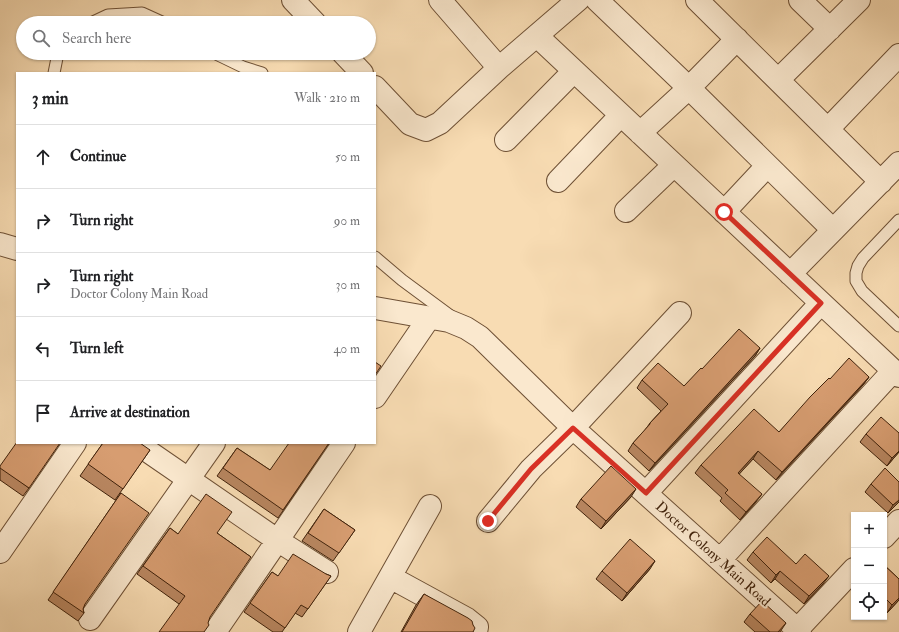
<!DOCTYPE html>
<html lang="en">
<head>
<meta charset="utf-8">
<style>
  :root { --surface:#fff; --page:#f2f2f2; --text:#202124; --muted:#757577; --line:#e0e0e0 }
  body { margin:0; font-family:"IM FELL Double Pica",serif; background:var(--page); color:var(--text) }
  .controls { position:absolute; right:12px; bottom:12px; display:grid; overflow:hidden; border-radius:0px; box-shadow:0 1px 3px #0004 }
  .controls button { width:36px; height:36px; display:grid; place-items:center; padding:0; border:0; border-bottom:1px solid var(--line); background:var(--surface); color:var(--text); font:20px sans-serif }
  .stop { position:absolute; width:12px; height:12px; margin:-9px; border:3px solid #d93025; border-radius:50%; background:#fff }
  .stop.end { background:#d93025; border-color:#fff; box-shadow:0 1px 4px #0008 }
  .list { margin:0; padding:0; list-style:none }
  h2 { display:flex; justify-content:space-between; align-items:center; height:52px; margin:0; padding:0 16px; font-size:17px }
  h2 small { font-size:13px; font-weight:400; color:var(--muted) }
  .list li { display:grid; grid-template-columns:26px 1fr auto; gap:12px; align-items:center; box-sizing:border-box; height:64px; padding:0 16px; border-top:1px solid var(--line) }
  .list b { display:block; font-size:15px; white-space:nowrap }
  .list p { margin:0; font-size:13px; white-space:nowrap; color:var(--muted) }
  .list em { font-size:13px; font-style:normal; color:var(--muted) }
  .icon { flex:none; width:22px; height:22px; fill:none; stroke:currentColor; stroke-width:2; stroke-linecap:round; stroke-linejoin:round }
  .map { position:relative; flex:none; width:899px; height:632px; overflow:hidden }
  .search { position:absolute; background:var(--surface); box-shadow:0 1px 3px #0004; left:16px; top:16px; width:360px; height:44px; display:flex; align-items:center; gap:10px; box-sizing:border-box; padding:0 14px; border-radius:22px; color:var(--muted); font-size:15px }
  .panel { position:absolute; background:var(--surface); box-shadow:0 1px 3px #0004; left:16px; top:72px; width:360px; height:372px; border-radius:0px }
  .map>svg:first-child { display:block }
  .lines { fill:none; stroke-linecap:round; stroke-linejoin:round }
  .lane-casing { stroke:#6e5035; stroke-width:13 }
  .street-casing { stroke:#6e5035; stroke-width:24 }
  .lane { stroke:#fae8ce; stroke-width:11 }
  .street { stroke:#fae8ce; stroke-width:22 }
  .wall { fill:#b98761; stroke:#40220b }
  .shaded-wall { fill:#966e4f; stroke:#40220b }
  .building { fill:#d79d71; stroke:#40220b }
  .route { stroke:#d93025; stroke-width:5 }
  .labels { text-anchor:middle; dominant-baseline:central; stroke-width:4; stroke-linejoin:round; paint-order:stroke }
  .street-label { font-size:14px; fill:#40220b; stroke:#fae8ce }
</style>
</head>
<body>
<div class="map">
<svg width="899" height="632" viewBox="0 0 899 632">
  <rect width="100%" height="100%" fill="#f8dcb3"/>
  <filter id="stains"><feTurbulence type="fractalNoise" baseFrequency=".005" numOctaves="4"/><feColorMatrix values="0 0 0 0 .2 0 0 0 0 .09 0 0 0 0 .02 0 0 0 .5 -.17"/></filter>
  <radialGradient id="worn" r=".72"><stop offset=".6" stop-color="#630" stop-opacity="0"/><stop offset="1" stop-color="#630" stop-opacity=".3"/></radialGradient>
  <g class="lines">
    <g class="lane-casing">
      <path id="lane" d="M 91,23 L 108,15 L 142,13 L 164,23
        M 214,53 L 243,67 L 262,73
        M 54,73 L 58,53
        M 899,220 L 863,258 L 858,266 L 856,273 L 856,281 L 862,291 L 899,326
        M 375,257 L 402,280 L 452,317"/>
    </g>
    <g class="street-casing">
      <path id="street" d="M 293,0 L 315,23
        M 440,0 L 499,68
        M 597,0 L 689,88 L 833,230
        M 697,0 L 881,182
        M 800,0 L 830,29
        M 537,36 L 899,376
        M 343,53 L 362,73
        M 778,80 L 859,0
        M 375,87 L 410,124 L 426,130 L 440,123 L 499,68 L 578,0
        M 828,129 L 899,55
        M 640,133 L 689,88 L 737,39
        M 506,140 L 574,71
        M 558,181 L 621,115
        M 626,211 L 674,165
        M 724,212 L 767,166
        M 0,244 L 17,249
        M 790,274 L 899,163
        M 375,308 L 449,321 L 466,328 L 480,337 L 573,428 L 800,632
        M 375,397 L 429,318
        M 136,443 L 277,540 L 327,572
        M 646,493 L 821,303
        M 488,521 L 531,469 L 573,428 L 680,313
        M 884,537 L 899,521
        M 0,552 L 75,443
        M 720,560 L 893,371
        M 390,577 L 467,619 L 477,627 L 476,632
        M 90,619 L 214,443
        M 215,632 L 344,443
        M 359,632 L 430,506
        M 795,632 L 854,569"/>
    </g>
    <use href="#lane" class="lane"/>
    <use href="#street" class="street"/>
  </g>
  <path class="wall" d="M 760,348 L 755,356 L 649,471 L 628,451 L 633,443 L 645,430 L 650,423 L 661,411 L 637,388 L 642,380 L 684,386 L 702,369 Z
    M 869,377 L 863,385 L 776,480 L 753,459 L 739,474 L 756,502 L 740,520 L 720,501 L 722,498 L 695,473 L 701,465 L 779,432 L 830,379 Z
    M 899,433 L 899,452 L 887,466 L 860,442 L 866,434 Z
    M 103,443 L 150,450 L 115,500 L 80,476 Z
    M 329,443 L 278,518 L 217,476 L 237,448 L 270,470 Z
    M 0,466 L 29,488 L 23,496 L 0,480 Z
    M 871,484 L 899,502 L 888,513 L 865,492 Z
    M 121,493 L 83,609 L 84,613 L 78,621 L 48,600 Z
    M 631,497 L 601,529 L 576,507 L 581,499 Z
    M 324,509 L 355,530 L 333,561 L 302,541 Z
    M 170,528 L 178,534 L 217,533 L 251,557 L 179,604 L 137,574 Z
    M 753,552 L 796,564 L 823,584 L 804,604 L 775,579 L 771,583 L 747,560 Z
    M 884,565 L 899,579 L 899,600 L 887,613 L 884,611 Z
    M 650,569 L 622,601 L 596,579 L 602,571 Z
    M 272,572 L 278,576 L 326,574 L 331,576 L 302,617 L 295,613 L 282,632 L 273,632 L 244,612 Z
    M 424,594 L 473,625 L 473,632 L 401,632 L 416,605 Z
    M 750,614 L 786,623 L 780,632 L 755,632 L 744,622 Z"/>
  <path class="shaded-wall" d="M 760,348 L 755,356 L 649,471 L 655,463 Z
    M 869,377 L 863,385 L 776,480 L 782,472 Z
    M 758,451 L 753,459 L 733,481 L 738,473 Z
    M 899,451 L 899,452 L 887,466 L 892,458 Z
    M 636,489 L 631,497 L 601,529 L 606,521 Z
    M 762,494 L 756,502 L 740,520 L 746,512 Z
    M 899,500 L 899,502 L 888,513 L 893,505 Z
    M 655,561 L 650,569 L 622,601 L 627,593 Z
    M 780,571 L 775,579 L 771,583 L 776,575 Z
    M 829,576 L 823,584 L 804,604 L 809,596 Z
    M 899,598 L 899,600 L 887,613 L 892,605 Z"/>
  <path class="building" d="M 739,329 L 760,348 L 655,463 L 633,443 L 650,424 L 650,423 L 668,404 L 642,380 L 658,363 L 684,386 L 701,368 L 702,369 Z
    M 849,358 L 869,377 L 782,472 L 758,451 L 738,473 L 762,494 L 746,512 L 725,493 L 728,490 L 701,465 L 754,409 L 779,432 L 810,397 L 829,378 L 830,379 Z
    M 375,362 L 381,366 L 375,375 Z
    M 881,417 L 899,433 L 899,451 L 892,458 L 866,434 Z
    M 17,442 L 17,443 L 60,443 L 29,488 L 0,468 L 0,466 Z
    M 103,443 L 140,443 L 150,450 L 123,489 L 88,464 Z
    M 289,443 L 329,443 L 283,510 L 223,468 L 237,448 L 270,470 Z
    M 611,466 L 636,489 L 606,521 L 581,499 Z
    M 885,468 L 899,482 L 899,500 L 893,505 L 871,484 Z
    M 121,493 L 149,513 L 85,604 L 83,609 L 84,613 L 53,592 Z
    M 206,494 L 232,512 L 217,533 L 251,557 L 210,617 L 208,623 L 209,625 L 204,632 L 159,632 L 185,596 L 143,566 L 170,528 L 178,534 Z
    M 324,509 L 355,530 L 339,553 L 308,533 Z
    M 767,537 L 796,564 L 805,554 L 829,576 L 809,596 L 780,571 L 776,575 L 753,552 Z
    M 630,539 L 655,561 L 627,593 L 602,571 Z
    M 293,554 L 326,574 L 331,576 L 308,609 L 301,605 L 285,628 L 250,603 L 272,572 L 278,576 Z
    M 884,565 L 899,579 L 899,598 L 892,605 L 884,597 Z
    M 424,594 L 468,618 L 472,621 L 473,625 L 475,628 L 473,632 L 402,632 Z
    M 762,601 L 786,623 L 778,632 L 770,632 L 750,614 Z"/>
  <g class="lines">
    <path class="route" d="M 488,521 L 531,469 L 573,428 L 646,493 L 821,303 L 724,212"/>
  </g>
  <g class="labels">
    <g class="street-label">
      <text transform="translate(713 554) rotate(42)">Doctor Colony Main Road</text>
    </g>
  </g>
  <rect width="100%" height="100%" filter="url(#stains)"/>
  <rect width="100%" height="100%" fill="url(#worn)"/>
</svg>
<div class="controls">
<button>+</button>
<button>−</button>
<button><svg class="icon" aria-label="locate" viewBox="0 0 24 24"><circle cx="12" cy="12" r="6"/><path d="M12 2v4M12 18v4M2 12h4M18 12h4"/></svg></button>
</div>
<div class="stop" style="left:724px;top:212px"></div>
<div class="stop end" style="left:488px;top:521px"></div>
<div class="search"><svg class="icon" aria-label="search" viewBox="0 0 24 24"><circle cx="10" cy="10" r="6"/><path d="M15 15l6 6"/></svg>Search here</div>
<section class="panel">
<h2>3 min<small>Walk · 210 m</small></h2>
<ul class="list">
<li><svg class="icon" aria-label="ahead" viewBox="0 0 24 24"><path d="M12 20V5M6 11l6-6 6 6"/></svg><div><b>Continue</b></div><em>50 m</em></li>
<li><svg class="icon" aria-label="right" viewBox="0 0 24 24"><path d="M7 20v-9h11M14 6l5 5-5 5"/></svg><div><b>Turn right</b></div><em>90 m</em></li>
<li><svg class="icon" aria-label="right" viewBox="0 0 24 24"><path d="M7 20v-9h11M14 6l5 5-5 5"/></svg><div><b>Turn right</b><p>Doctor Colony Main Road</p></div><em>30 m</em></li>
<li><svg class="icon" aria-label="left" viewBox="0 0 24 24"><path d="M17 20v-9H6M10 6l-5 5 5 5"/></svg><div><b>Turn left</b></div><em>40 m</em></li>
<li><svg class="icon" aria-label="arrive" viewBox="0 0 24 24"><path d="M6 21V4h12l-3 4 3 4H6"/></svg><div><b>Arrive at destination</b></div></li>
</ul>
</section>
</div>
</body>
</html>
